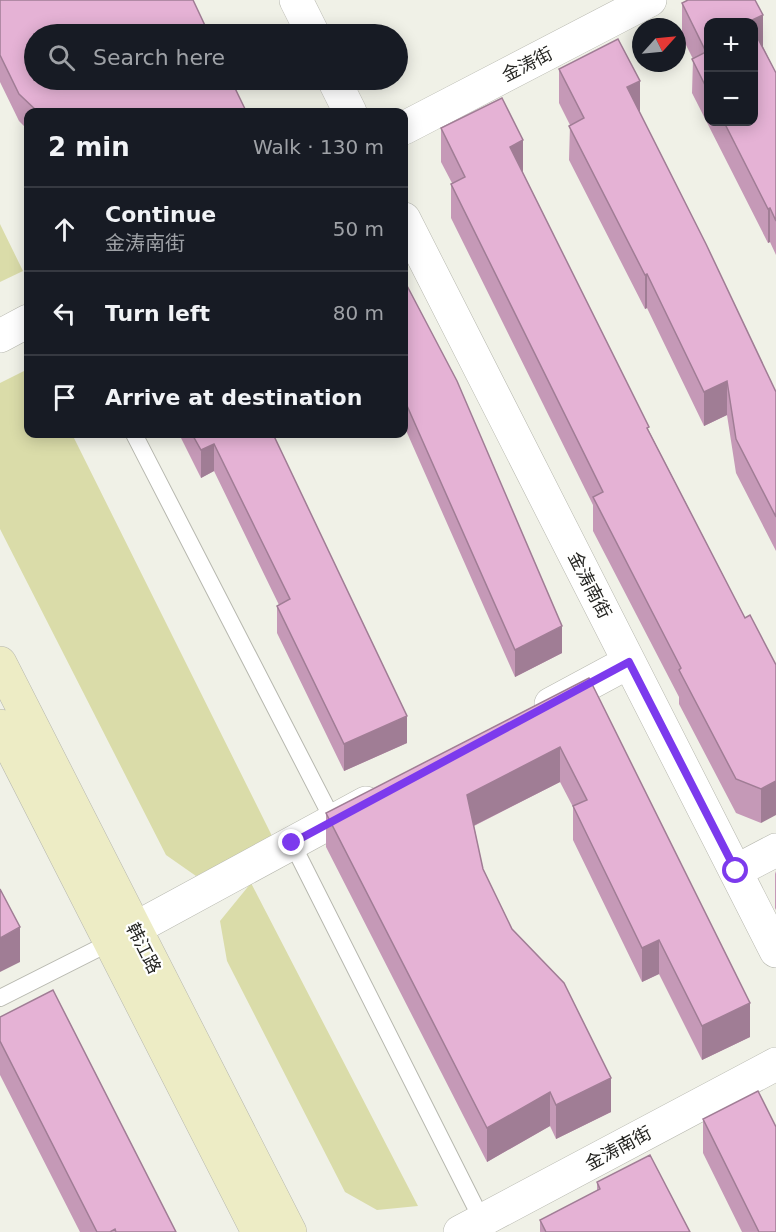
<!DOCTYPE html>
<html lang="en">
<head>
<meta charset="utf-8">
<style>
  :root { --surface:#171b24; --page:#20242c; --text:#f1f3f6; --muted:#9ea1a6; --line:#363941 }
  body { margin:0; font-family:"DejaVu Sans","Noto Sans SC",sans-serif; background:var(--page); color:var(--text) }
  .controls { position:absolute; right:18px; top:18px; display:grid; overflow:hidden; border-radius:12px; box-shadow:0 3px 15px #0003 }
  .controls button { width:54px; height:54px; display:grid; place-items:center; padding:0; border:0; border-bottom:2px solid var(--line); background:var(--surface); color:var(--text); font:30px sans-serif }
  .compass { position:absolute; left:632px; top:18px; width:54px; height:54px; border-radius:50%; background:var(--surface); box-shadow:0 3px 15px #0003; rotate:63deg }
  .stop { position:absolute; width:18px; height:18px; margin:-14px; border:4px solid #7c3aed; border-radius:50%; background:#fff }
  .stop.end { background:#7c3aed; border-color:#fff; box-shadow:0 2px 6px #0008 }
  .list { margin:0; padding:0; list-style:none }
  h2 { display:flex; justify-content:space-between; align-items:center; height:78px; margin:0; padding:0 24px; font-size:26px }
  h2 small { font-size:20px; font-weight:400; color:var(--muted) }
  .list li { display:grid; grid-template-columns:39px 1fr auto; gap:18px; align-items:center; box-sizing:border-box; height:84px; padding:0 24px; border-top:2px solid var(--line) }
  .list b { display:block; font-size:22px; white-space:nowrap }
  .list p { margin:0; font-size:20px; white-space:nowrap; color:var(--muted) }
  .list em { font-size:20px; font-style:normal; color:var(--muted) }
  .icon { flex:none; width:33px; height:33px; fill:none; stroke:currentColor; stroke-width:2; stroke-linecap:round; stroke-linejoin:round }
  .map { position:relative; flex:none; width:776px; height:1232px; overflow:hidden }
  .search { position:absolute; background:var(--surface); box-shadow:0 3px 15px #0003; left:24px; top:24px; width:384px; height:66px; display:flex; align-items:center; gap:15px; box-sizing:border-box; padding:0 21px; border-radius:33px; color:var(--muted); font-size:22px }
  .panel { position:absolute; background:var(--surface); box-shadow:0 3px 15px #0003; left:24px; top:108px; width:384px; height:330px; border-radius:12px }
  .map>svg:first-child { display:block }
  .green { fill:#dadca9 }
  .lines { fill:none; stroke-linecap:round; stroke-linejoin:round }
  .lane-casing { stroke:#b7b8af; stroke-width:18 }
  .street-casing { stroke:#b7b8af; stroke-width:34 }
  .secondary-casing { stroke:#b7b8af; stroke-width:34 }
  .lane { stroke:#fff; stroke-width:16 }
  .street { stroke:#fff; stroke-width:33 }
  .secondary { stroke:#edecc5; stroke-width:33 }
  .wall { fill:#c599b7; fill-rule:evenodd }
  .shaded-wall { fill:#a07d95 }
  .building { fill:#e5b2d5; stroke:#a07d95; stroke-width:1.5 }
  .route { stroke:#7c3aed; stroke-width:8 }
  .labels { text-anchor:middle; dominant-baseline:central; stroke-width:4.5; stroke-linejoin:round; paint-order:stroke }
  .street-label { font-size:18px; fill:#252522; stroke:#fffffe }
</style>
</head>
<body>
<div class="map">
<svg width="776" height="1232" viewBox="0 0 776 1232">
  <rect width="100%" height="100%" fill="#f0f1e7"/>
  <path class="green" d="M 0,224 L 23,271 L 0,282 Z
    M 28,369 L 28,434 L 72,434 L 273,838 L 196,876 L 166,855 L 0,529 L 0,383 Z
    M 251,883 L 418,1206 L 377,1210 L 345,1192 L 227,961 L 220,921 Z"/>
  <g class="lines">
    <g class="lane-casing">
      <path id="lane" d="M 134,434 L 333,820
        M 292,843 L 485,1226
        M 0,998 L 109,943"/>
    </g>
    <g class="street-casing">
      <path id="street" d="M 296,0 L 313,34
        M 334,80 L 350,112
        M 404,128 L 650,0
        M 404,219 L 776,951
        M 0,336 L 28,321
        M 551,704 L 629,662
        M 736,871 L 776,850
        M 134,929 L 366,803
        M 460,1232 L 776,1064"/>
    </g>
    <g class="secondary-casing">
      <path id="secondary" d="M 0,663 L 290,1232
        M 0,726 L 258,1232"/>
    </g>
    <use href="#lane" class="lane"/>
    <use href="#street" class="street"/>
    <use href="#secondary" class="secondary"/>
  </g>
  <path class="wall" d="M 0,0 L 246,112 L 28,112 L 28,130 L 19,121 L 0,82 Z
    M 682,3 L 763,47 L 776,73 L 776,255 L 770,242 L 768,243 L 692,93 L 693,59 L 682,37 ZM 708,22 L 753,122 L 708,122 Z
    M 559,69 L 640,113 L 776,392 L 776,551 L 736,473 L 727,415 L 704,426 L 647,308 L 645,309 L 569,160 L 570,125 L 559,103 Z
    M 441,128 L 523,173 L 649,431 L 745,618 L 776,665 L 761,823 L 736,813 L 679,704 L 679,697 L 593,531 L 593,505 L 451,218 L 451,184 L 452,183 L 441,162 Z
    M 404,280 L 562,653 L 515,677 L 408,435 L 404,426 Z
    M 179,434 L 273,434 L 407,743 L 344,771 L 277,633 L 277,606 L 279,605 L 214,471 L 201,478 Z
    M 589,678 L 750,1037 L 702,1060 L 659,974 L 642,982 L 573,840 L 573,807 L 560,782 L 474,826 L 483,869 L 512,929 L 611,1112 L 556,1139 L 550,1126 L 487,1162 L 326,847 L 326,813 Z
    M 776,871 L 776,910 L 775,908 L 775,874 Z
    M 0,1017 L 176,1232 L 80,1232 L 0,1075 Z
    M 703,1119 L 776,1232 L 742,1232 L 703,1153 Z
    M 597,1182 L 690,1232 L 540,1232 L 540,1220 L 597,1191 Z"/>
  <path class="shaded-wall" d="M 763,15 L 763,49 L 753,53 L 753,22 L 750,22 L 750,21 Z
    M 640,81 L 640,115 L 627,87 Z
    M 523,140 L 523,174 L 510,147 Z
    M 770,208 L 770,242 L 768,243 L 768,209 Z
    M 647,274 L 647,308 L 645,309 L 645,275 Z
    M 727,381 L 727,415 L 704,426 L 704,392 Z
    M 214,444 L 214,471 L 201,478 L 201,450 Z
    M 562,626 L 562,653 L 515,677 L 515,650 Z
    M 407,716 L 407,743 L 344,771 L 344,744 Z
    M 560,747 L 560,782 L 467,829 L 467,795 Z
    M 776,781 L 776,815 L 761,823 L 761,789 Z
    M 20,927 L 20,962 L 0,972 L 0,938 Z
    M 659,940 L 659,974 L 642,982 L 642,948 Z
    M 750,1003 L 750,1037 L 702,1060 L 702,1026 Z
    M 611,1078 L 611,1112 L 556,1139 L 556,1105 Z
    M 550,1092 L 550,1126 L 487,1162 L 487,1128 Z"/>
  <path class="building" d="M 0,0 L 193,0 L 209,34 L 34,34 L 34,80 L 231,80 L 246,111 L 243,112 L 38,112 L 19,94 L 0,55 Z
    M 688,0 L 755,0 L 763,15 L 750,21 L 750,22 L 708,22 L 708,91 L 692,59 L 706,52 L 682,3 Z
    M 753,29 L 776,73 L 776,221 L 770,208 L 768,209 L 724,122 L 753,122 Z
    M 618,39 L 640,81 L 627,87 L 706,244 L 776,392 L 776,517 L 736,439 L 727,381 L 704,392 L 647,274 L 645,275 L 569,126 L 584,118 L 559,69 Z
    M 502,98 L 523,140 L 510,147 L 649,427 L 647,428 L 745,618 L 750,615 L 776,665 L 776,781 L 761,789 L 736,779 L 679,670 L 681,668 L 593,497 L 603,492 L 451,184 L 465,177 L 441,128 Z
    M 404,280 L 457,381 L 562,626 L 515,650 L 408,408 L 404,399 Z
    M 192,434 L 273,434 L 407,716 L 344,744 L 277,606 L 290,599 L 214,444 L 201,450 Z
    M 589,678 L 750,1003 L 702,1026 L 659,940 L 642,948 L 573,806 L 587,800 L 560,747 L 467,795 L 483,869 L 512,929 L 564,983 L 611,1078 L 556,1105 L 550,1092 L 487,1128 L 326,813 Z
    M 0,889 L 20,927 L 0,938 Z
    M 53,990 L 176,1232 L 116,1232 L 115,1229 L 110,1232 L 97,1232 L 0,1041 L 0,1017 Z
    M 758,1091 L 776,1127 L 776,1232 L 759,1232 L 703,1119 Z
    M 650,1155 L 690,1232 L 546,1232 L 540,1220 L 600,1189 L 597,1182 Z"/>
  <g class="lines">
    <path class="route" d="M 292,843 L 629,662 L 736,871"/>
  </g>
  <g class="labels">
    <g class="street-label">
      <text transform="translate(527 64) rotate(-27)">金涛街</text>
      <text transform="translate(590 585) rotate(63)">金涛南街</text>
      <text transform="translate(144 948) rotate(63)">韩江路</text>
      <text transform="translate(618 1148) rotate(-28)">金涛南街</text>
    </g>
  </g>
</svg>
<div class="controls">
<button>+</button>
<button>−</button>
</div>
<svg class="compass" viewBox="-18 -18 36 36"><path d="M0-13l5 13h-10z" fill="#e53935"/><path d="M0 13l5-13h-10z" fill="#9ea1a6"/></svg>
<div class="stop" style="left:736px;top:871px"></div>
<div class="stop end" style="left:292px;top:843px"></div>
<div class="search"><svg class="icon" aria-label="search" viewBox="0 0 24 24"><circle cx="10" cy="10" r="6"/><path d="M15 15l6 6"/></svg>Search here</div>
<section class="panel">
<h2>2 min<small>Walk · 130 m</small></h2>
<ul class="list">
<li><svg class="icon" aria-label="ahead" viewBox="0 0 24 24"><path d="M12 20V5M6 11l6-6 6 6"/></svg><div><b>Continue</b><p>金涛南街</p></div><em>50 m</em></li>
<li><svg class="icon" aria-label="left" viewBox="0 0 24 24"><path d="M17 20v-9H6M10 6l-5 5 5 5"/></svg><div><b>Turn left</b></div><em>80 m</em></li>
<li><svg class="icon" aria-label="arrive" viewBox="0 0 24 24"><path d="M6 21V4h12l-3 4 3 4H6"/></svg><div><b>Arrive at destination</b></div></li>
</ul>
</section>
</div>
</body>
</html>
